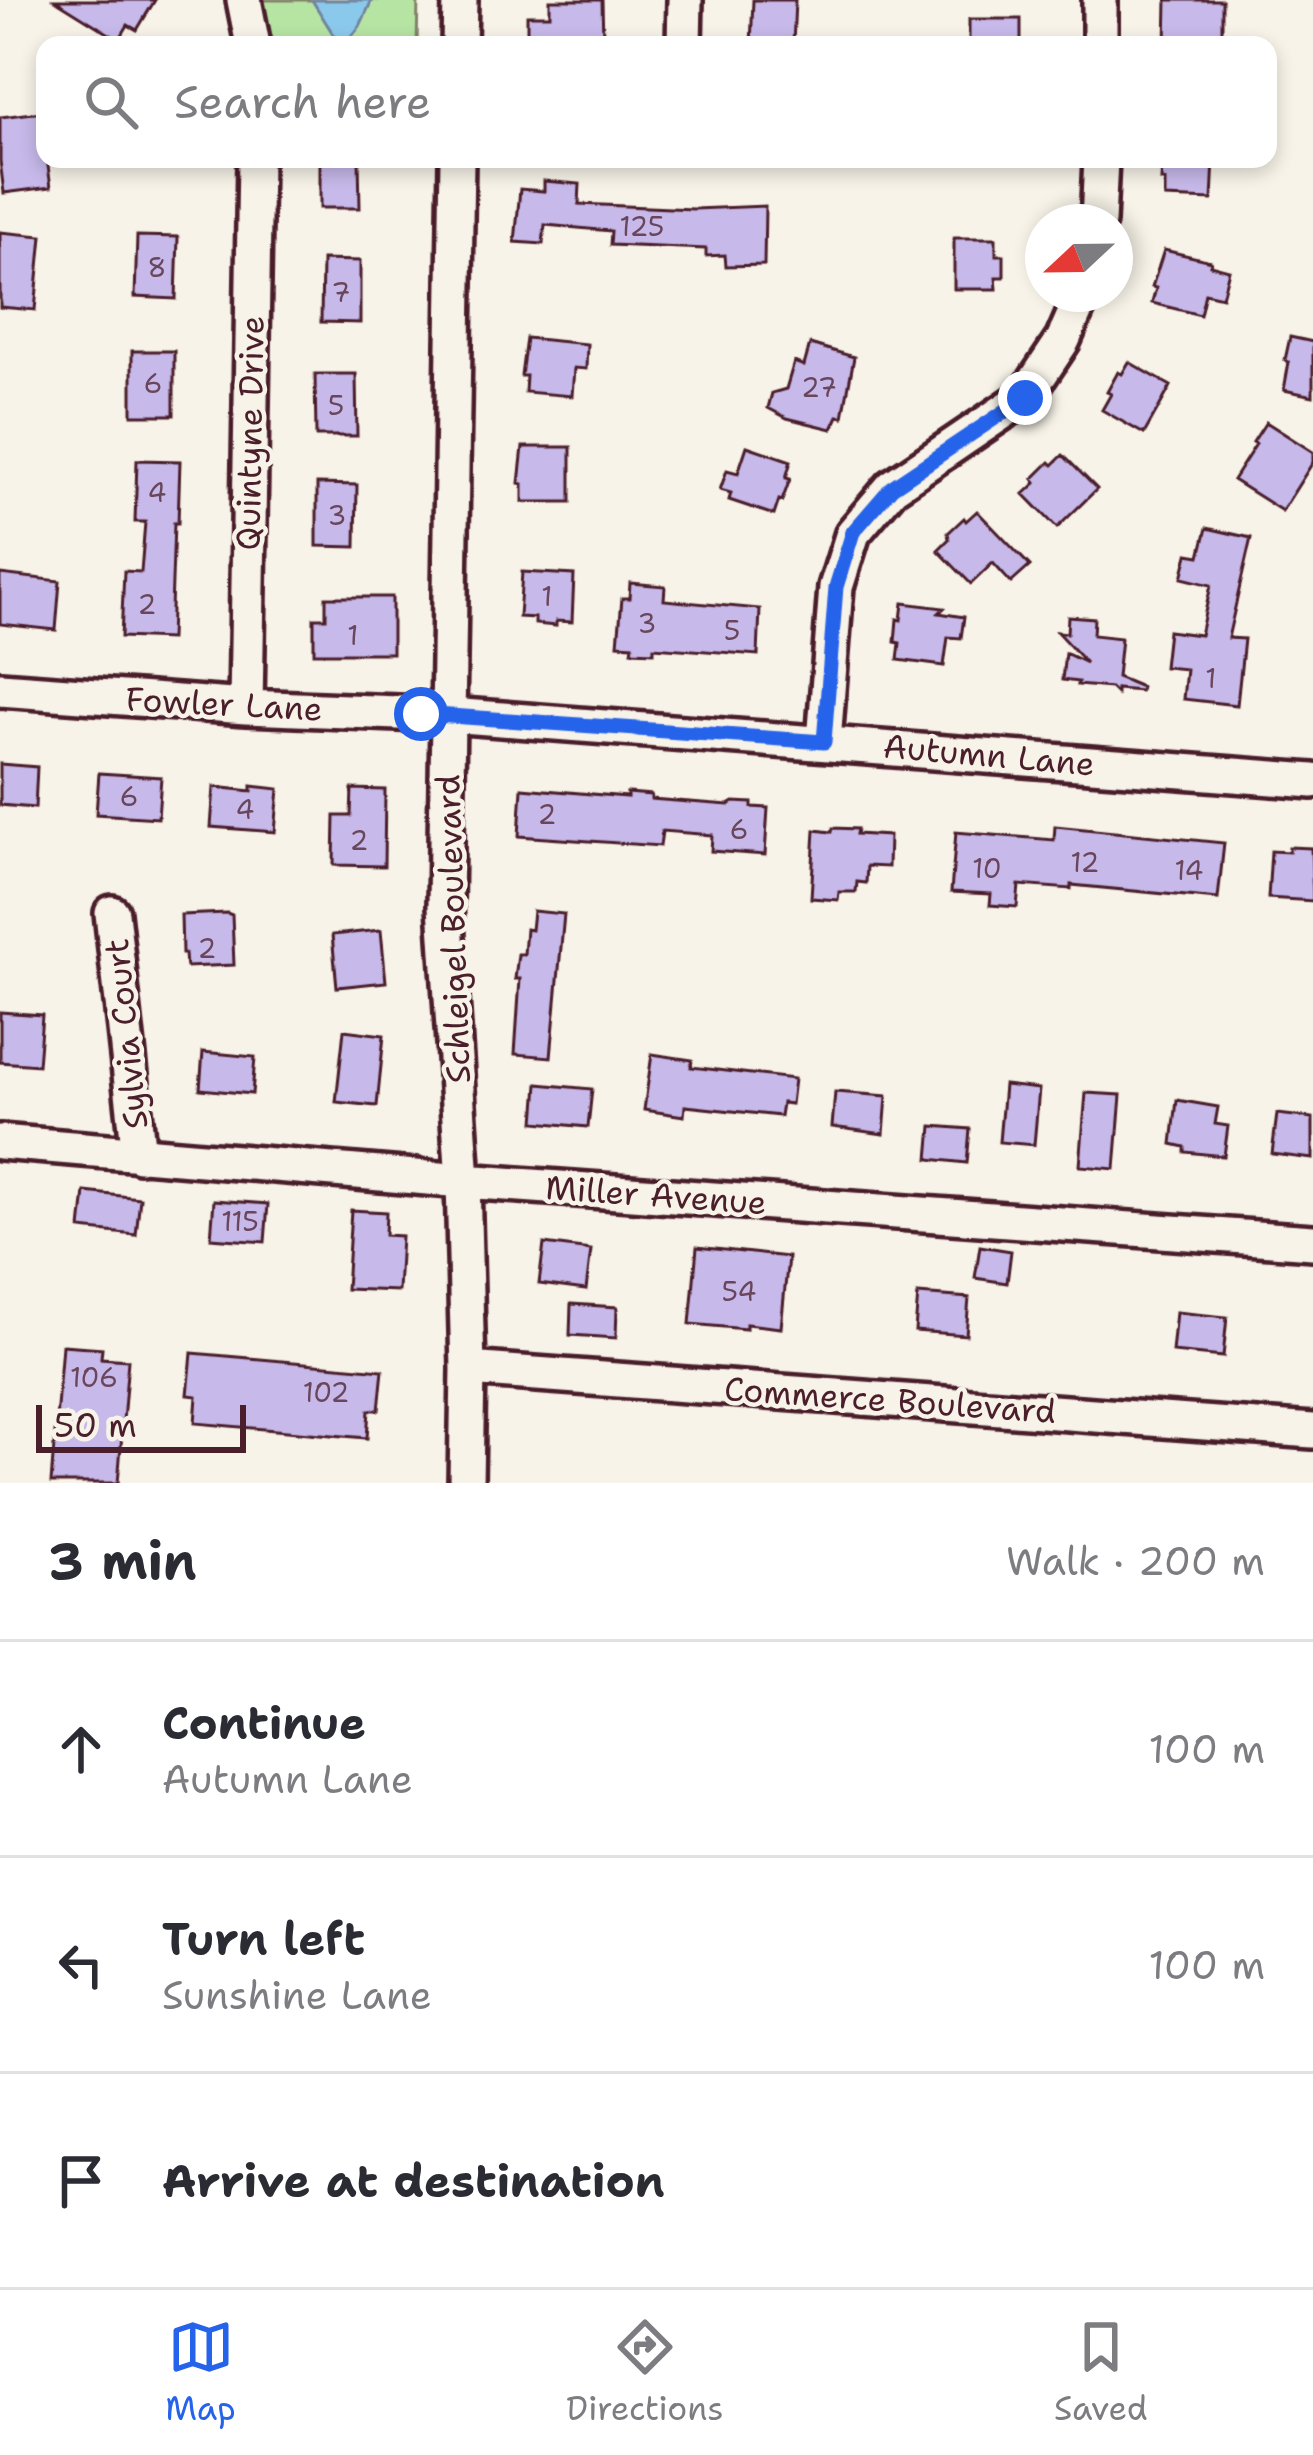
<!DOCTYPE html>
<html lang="en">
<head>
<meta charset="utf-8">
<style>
  :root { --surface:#fff; --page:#f2f2f3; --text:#2b2b33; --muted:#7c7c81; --line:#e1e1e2; --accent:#2563eb }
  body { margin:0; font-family:"Shantell Sans",sans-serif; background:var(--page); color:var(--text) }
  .compass { position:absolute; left:1025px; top:204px; width:108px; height:108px; border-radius:50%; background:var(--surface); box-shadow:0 6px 18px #0003; rotate:248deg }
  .scale { position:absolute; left:36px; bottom:30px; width:210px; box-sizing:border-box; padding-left:12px; border:6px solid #4a1f2b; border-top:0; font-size:33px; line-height:42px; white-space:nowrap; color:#4a1f2b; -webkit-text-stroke:9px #f7f3e8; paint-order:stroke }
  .stop { position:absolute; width:36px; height:36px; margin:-27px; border:9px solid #2563eb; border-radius:50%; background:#fff }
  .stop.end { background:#2563eb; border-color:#fff; box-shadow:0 3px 12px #0008 }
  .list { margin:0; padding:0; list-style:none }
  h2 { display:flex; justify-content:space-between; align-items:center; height:156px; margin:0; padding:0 48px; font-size:51px }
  h2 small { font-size:39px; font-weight:400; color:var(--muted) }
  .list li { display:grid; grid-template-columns:78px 1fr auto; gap:36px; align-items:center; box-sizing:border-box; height:216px; padding:0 48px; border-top:3px solid var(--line) }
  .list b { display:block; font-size:45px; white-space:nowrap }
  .list p { margin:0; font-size:39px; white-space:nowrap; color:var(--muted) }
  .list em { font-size:39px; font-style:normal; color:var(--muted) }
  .icon { flex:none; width:66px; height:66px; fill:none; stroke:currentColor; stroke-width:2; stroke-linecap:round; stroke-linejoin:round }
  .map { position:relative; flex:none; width:1313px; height:1483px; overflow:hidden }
  .search { position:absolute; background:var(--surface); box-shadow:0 6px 18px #0003; left:36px; right:36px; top:36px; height:132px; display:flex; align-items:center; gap:30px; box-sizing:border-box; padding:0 42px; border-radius:24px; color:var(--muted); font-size:45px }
  .sheet { height:804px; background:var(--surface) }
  nav { display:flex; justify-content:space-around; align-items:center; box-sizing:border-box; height:168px; border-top:3px solid var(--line); background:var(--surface); font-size:33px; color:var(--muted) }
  nav a { display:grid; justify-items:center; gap:6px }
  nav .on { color:var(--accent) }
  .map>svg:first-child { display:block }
  .green { fill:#b6e4a3; stroke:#808267; stroke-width:3 }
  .water { fill:#8bc9ec; stroke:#71859f; stroke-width:3 }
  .building { fill:#c7b9ea; stroke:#4a1f2b; stroke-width:3 }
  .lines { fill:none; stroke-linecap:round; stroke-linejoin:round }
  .street-casing { stroke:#4a1f2b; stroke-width:42 }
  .street { stroke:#f7f3e8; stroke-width:33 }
  .route { stroke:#2563eb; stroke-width:15 }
  .labels { text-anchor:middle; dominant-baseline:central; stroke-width:9; stroke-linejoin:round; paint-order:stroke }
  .number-label { font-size:27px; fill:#69465b }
  .street-label { font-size:33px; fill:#4a1f2b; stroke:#f7f3e8 }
</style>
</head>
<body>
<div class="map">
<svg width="1313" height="1483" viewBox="0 0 1313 1483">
  <rect width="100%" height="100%" fill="#f7f3e8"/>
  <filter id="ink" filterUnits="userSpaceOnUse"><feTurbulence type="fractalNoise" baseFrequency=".00833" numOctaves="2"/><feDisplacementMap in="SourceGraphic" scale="24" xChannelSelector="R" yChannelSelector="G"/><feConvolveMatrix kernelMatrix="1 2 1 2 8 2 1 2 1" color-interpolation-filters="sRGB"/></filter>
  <g filter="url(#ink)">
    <path class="green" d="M 256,0 L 418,0 L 417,45 L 271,45 Z"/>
    <path class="water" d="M 312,0 L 372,0 L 360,26 L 345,45 L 340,45 Z"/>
    <path class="building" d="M 55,0 L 155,0 L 137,30 L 128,25 L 119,40 Z
      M 550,0 L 602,0 L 603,40 L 527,44 L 527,15 L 550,15 Z
      M 753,0 L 795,0 L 793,45 L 751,45 Z
      M 1167,0 L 1222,0 L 1222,45 L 1166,45 Z
      M 969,19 L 1021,19 L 1021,45 L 969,45 Z
      M 42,112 L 45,159 L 47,159 L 51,187 L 4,193 L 0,161 L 0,117 Z
      M 320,159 L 359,159 L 360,208 L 320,208 Z
      M 1162,159 L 1214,159 L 1212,200 L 1165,198 L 1165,181 L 1161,181 Z
      M 544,181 L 580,184 L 579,204 L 694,209 L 765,206 L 764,265 L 726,266 L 725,255 L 706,256 L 706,249 L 610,245 L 611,231 L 545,225 L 543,244 L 515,242 L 520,189 L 544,191 Z
      M 0,232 L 42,236 L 35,310 L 0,307 Z
      M 137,236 L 178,237 L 176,299 L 135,297 Z
      M 954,238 L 996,238 L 996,255 L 1004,255 L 1004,277 L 996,277 L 997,289 L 954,289 Z
      M 1164,250 L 1211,261 L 1210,265 L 1229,270 L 1222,297 L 1205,293 L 1200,315 L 1152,303 L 1156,288 L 1152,287 Z
      M 322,260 L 360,261 L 360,323 L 321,322 Z
      M 1290,337 L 1313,342 L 1313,396 L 1284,390 L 1289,362 L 1285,360 Z
      M 526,338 L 587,344 L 586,369 L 574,368 L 572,396 L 525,392 L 526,376 L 521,376 Z
      M 810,344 L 854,357 L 843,417 L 838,416 L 832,429 L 787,418 L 768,408 L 772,393 L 786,389 L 794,362 L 804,366 Z
      M 132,351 L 174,351 L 174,415 L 132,415 Z
      M 1129,362 L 1171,386 L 1144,434 L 1102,410 L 1111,394 L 1107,392 L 1118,372 L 1122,374 Z
      M 315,374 L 356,374 L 357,436 L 316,436 Z
      M 1266,422 L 1313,452 L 1313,462 L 1282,511 L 1233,480 L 1256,444 L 1253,442 Z
      M 747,446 L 791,461 L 786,478 L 790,479 L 782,501 L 779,500 L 774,515 L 729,500 L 731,493 L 720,490 L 727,470 L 738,473 Z
      M 523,447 L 571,447 L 571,502 L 523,502 L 523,484 L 519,483 Z
      M 1063,455 L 1097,489 L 1057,528 L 1024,494 L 1036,483 L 1033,479 L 1050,462 L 1053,465 Z
      M 137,460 L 180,461 L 178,523 L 174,523 L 170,639 L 121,637 L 124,571 L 141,572 L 145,522 L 135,522 Z
      M 317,484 L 357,485 L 356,547 L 317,546 Z
      M 977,511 L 1030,566 L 1011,583 L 993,563 L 971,584 L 938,550 L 949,539 L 948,533 L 964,518 L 966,521 Z
      M 1207,528 L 1251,538 L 1228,638 L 1244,639 L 1237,705 L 1183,699 L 1186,669 L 1164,667 L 1168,631 L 1200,635 L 1211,585 L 1182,578 L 1188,554 L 1200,556 Z
      M 522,572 L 574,575 L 572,622 L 556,621 L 556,626 L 535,624 L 535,618 L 519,617 Z
      M 0,574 L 60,581 L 56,630 L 0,624 Z
      M 630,583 L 665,586 L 664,600 L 760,609 L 758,655 L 654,647 L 654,652 L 632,651 L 633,645 L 618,644 L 622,598 L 629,598 Z
      M 326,597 L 392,597 L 392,653 L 314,653 L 314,618 L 326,618 Z
      M 903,603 L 944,608 L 939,613 L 964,617 L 961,638 L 948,637 L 944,666 L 898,660 L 900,643 L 895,642 L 897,619 L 901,620 Z
      M 1068,616 L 1094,618 L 1093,635 L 1121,638 L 1117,677 L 1141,687 L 1140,691 L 1116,689 L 1116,694 L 1110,688 L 1077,685 L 1078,682 L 1062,680 L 1065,653 L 1086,663 L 1057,632 L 1067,633 Z
      M 0,764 L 37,767 L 35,808 L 0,805 Z
      M 99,773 L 161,777 L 158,818 L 96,814 Z
      M 252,786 L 279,789 L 275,832 L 211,827 L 214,787 L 252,791 Z
      M 522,788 L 627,797 L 627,793 L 651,795 L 651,799 L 729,805 L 734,802 L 752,803 L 752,807 L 768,808 L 765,855 L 711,851 L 712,835 L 662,831 L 660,846 L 519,836 Z
      M 352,789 L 385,790 L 384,866 L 334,865 L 335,816 L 351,816 Z
      M 1055,826 L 1224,843 L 1218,899 L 1071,885 L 1071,889 L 1019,885 L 1017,907 L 990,905 L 991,894 L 951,892 L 956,832 L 1054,840 Z
      M 833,828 L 857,829 L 856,834 L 889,836 L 888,867 L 867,866 L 866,883 L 857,882 L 856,892 L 839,892 L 838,900 L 811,898 L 815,830 L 832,832 Z
      M 1289,847 L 1311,848 L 1313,901 L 1268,898 L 1271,851 L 1289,852 Z
      M 533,911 L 564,914 L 551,1057 L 515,1054 L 520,979 L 515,979 L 518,954 L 524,954 L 526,929 L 531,930 Z
      M 227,913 L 232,915 L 234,965 L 186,967 L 185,954 L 182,954 L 181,915 Z
      M 381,930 L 386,982 L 337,987 L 332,935 Z
      M 0,1012 L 42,1015 L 38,1065 L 0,1062 Z
      M 344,1030 L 384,1035 L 377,1106 L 336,1102 Z
      M 203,1052 L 255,1057 L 252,1094 L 200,1089 Z
      M 652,1054 L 692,1060 L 691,1067 L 794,1079 L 791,1104 L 782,1103 L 780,1116 L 685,1106 L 684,1116 L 644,1110 Z
      M 538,1084 L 592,1089 L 588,1127 L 535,1122 Z
      M 1004,1085 L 1039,1089 L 1034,1145 L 999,1142 Z
      M 835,1092 L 887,1096 L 884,1134 L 832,1127 Z
      M 1086,1093 L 1121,1095 L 1115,1169 L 1080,1166 Z
      M 1177,1100 L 1218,1107 L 1215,1124 L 1228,1126 L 1224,1156 L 1185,1152 L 1185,1147 L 1172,1144 Z
      M 1277,1114 L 1313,1118 L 1313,1159 L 1272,1154 Z
      M 932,1126 L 970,1129 L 967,1163 L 929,1159 Z
      M 85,1192 L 140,1198 L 136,1235 L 81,1229 Z
      M 214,1200 L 268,1204 L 265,1242 L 211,1238 Z
      M 351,1210 L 386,1212 L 385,1235 L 401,1236 L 398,1291 L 346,1289 Z
      M 544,1244 L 591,1250 L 586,1290 L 539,1284 Z
      M 980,1246 L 1011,1251 L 1007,1283 L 975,1278 Z
      M 697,1247 L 788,1257 L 781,1328 L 746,1324 L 746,1329 L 690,1324 Z
      M 918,1294 L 969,1298 L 966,1335 L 915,1331 Z
      M 571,1304 L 617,1307 L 616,1338 L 570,1335 Z
      M 1176,1312 L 1227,1317 L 1223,1357 L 1172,1352 Z
      M 62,1345 L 102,1348 L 101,1358 L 128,1360 L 118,1483 L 51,1483 Z
      M 192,1353 L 383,1370 L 379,1410 L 369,1410 L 367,1438 L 195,1423 L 197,1396 L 188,1395 Z"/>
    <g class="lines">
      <g class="street-casing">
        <path id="street" d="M 244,0 L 253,45
          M 1100,0 L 1100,45
          M 459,45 L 460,0
          M 684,45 L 685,0
          M 457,159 L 445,906 L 463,1181 L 468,1369 L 466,1483
          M 1098,222 L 1101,159
          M 0,689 L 246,707 L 449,715 L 1313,781
          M 246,707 L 255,159
          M 824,742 L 836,587 L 853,533 L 892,487 L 1025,397 L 1063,340 L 1083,294
          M 112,913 L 139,1155
          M 0,1142 L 463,1181 L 1313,1242
          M 468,1369 L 1313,1431"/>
      </g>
      <use href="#street" class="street"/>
    </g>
  </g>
  <g class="lines" filter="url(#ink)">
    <path class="route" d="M 421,714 L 824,742 L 836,587 L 853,532 L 892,487 L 1025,398"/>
  </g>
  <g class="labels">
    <g class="number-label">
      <text x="642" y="226">125</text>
      <text x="157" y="267">8</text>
      <text x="341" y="292">7</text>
      <text x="153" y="383">6</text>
      <text x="819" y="387">27</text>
      <text x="336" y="405">5</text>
      <text x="157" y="492">4</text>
      <text x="337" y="515">3</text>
      <text x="547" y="596">1</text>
      <text x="147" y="604">2</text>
      <text x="647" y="623">3</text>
      <text x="732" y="630">5</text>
      <text x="353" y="635">1</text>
      <text x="1211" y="678">1</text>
      <text x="129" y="796">6</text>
      <text x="245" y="809">4</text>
      <text x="547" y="814">2</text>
      <text x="739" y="829">6</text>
      <text x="359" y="840">2</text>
      <text x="1085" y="862">12</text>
      <text x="987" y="868">10</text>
      <text x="1189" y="870">14</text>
      <text x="207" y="948">2</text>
      <text x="240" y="1221">115</text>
      <text x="739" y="1291">54</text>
      <text x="94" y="1377">106</text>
      <text x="326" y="1392">102</text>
    </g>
    <g class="street-label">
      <text transform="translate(250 433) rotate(-89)">Quintyne Drive</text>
      <text transform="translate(224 704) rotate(3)">Fowler Lane</text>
      <text transform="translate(989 755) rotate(5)">Autumn Lane</text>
      <text transform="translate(453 929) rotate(-92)">Schleigel Boulevard</text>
      <text transform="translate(126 1034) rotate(-96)">Sylvia Court</text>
      <text transform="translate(656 1195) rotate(4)">Miller Avenue</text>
      <text transform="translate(890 1400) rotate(4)">Commerce Boulevard</text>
    </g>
  </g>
</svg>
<svg class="compass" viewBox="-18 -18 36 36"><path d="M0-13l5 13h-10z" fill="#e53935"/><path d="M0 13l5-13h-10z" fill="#7c7c81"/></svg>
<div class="scale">50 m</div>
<div class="stop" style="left:421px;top:714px"></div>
<div class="stop end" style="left:1025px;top:398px"></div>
<div class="search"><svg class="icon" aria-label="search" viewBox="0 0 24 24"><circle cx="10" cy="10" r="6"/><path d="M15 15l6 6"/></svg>Search here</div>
</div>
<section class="sheet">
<h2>3 min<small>Walk · 200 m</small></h2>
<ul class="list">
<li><svg class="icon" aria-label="ahead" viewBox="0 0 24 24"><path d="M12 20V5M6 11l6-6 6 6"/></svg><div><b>Continue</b><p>Autumn Lane</p></div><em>100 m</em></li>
<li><svg class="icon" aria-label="left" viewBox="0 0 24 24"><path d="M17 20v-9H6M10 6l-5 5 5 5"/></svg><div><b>Turn left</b><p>Sunshine Lane</p></div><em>100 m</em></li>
<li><svg class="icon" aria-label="arrive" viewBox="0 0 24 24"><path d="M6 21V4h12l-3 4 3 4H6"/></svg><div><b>Arrive at destination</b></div></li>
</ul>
</section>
<nav>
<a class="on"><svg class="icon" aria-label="map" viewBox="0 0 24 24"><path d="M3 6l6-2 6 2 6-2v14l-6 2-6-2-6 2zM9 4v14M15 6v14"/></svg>Map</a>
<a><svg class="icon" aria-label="directions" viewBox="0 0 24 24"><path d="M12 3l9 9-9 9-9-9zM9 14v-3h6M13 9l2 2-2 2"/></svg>Directions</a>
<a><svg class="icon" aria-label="saved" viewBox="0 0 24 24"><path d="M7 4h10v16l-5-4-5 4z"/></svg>Saved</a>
</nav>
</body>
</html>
